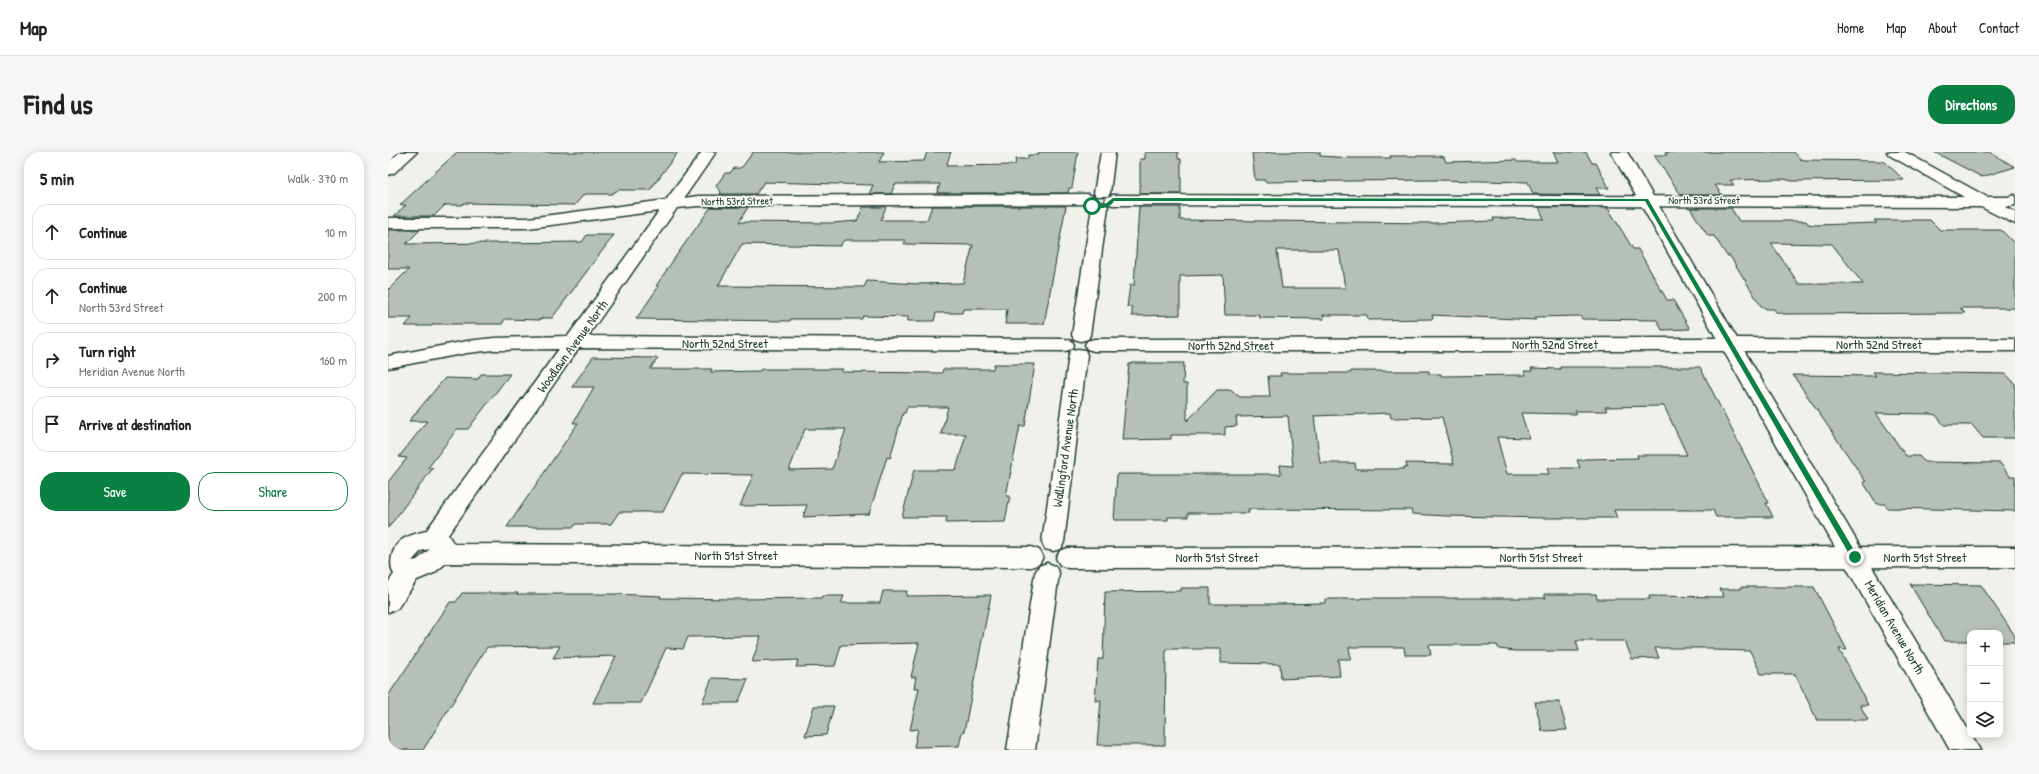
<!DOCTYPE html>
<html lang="en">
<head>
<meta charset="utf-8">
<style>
  :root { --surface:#fff; --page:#f6f6f6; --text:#222; --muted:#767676; --line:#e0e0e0; --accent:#0b8043 }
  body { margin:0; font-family:"Patrick Hand",sans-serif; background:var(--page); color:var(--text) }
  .controls { position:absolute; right:12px; bottom:12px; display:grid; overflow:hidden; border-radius:8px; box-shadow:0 2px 10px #0003 }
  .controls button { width:36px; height:36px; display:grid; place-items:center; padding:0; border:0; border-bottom:1px solid var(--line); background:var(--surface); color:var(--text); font:20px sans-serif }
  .stop { position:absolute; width:12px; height:12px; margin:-9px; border:3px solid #0b8043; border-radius:50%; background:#fff }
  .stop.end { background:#0b8043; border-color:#fff; box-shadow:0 1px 4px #0008 }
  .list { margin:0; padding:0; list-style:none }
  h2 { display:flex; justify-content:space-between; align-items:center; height:52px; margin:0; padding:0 16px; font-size:17px }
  h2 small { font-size:13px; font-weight:400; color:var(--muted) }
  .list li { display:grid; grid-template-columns:26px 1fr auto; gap:12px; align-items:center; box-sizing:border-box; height:56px; margin:0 8px 8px; padding:0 8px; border:1px solid var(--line); border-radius:16px }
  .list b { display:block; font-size:15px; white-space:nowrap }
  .list p { margin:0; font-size:13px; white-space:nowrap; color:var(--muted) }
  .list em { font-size:13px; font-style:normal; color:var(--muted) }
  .actions { display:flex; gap:8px; padding:12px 16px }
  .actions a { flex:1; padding:9px 0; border:1px solid var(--accent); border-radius:16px; text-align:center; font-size:14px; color:var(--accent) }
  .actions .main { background:var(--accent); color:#fff }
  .icon { flex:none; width:22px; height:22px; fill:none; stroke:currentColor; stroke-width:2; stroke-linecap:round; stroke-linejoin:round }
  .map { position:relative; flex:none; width:1627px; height:598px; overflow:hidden; border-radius:16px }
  header { display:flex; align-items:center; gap:24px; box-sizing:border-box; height:56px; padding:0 20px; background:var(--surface); border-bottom:1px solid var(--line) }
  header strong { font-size:19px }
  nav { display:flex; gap:22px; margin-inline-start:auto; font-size:14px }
  .intro { display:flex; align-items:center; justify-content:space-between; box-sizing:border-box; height:96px; padding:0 24px }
  h1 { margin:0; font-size:28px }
  .button { padding:10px 18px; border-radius:16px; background:var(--accent); color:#fff; font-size:14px; font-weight:700 }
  main { display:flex; gap:24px; padding:0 24px }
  aside { flex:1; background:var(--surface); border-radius:16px; box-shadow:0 2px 10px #0003 }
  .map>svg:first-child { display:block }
  .building { fill:#b6bfb8; stroke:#1f3d34; fill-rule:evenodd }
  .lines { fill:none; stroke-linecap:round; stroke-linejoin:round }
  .street-casing { stroke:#1f3d34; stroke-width:3 }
  .secondary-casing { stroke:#1f3d34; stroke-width:3 }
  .street { fill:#fdfcf7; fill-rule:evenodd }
  .secondary { fill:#fdfcf7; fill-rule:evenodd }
  .route { fill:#0b8043 }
  .labels { text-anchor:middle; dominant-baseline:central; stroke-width:3; stroke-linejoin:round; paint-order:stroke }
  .far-street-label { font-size:11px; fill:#1f3d34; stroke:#fdfcf7 }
  .street-label { font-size:13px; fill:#1f3d34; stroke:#fdfcf7 }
</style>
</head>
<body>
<header>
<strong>Map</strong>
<nav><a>Home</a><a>Map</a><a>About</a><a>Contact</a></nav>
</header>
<div class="intro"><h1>Find us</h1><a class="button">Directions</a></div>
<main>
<aside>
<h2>5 min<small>Walk · 370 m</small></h2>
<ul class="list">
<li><svg class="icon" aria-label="ahead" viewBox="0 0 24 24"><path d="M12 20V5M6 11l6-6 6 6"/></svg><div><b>Continue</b></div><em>10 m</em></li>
<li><svg class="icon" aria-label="ahead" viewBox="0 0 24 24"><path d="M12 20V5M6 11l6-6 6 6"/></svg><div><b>Continue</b><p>North 53rd Street</p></div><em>200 m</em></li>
<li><svg class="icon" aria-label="right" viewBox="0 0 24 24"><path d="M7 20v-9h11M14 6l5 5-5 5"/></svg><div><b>Turn right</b><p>Meridian Avenue North</p></div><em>160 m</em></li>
<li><svg class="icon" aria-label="arrive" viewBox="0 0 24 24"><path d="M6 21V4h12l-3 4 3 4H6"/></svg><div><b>Arrive at destination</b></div></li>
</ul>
<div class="actions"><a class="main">Save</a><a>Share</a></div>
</aside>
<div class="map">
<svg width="1627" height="598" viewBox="0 0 1627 598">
  <rect width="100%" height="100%" fill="#f0f1eb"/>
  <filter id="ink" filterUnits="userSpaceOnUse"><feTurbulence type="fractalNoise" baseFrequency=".025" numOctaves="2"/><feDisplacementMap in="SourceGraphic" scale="8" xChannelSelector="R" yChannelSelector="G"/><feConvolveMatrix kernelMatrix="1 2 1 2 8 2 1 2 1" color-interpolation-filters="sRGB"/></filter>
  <g filter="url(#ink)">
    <path class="building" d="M 69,0 L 290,0 L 262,38 L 230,38 L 223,42 L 196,42 L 187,53 L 76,51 L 74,53 L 57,53 L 46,64 L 6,64 L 18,53 L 12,53 Z
      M 365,0 L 496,0 L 491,10 L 536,9 L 539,0 L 563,0 L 558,14 L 627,13 L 628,7 L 640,7 L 640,3 L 650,3 L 651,0 L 690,0 L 684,36 L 681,36 L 680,41 L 549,41 L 552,32 L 507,32 L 503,42 L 481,42 L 485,33 L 376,30 L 368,42 L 332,42 L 333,40 L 328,34 L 337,21 L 342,21 L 346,16 L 352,16 L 355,14 Z
      M 757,0 L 790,0 L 790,7 L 793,7 L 793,42 L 752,42 L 752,7 L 757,7 Z
      M 888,0 L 932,0 L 932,4 L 964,6 L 1003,6 L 1002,4 L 1051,4 L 1056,5 L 1058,10 L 1128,8 L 1129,10 L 1170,10 L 1165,0 L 1198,0 L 1204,11 L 1208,11 L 1221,36 L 1208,36 L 1212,43 L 1145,42 L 1140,30 L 1047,28 L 877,30 L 877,28 L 867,28 L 864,1 Z
      M 1277,0 L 1406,0 L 1412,7 L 1416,8 L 1496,9 L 1516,28 L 1404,29 L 1396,27 L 1342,28 L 1346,33 L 1327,33 L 1334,43 L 1293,43 L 1266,3 L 1279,3 Z
      M 1546,0 L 1601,0 L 1627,15 L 1594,25 Z
      M 544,54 L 678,54 L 656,172 L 617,172 L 619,157 L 575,157 L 574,161 L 548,161 L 546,169 L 519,169 L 521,165 L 475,164 L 474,167 L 403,167 L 402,169 L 248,167 L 271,134 L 268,134 L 288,104 L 323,55 L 360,55 L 351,70 L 444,71 L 469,69 L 475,55 L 498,55 L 493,68 L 539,68 ZM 457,88 L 518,88 L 516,92 L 585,93 L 575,131 L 530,132 L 479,129 L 476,135 L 330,134 L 354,92 L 452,94 L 455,89 Z
      M 751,55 L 792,55 L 792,68 L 1047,71 L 1106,69 L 1105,66 L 1156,67 L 1151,55 L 1220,56 L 1245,97 L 1250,97 L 1279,148 L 1285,148 L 1302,177 L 1274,178 L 1269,168 L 1194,167 L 1192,164 L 1147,165 L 1148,168 L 1044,163 L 1045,167 L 980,168 L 979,163 L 935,163 L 936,167 L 872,166 L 871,163 L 837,163 L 835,123 L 792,124 L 792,163 L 744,164 L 744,155 L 739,155 L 742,133 L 746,133 ZM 889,98 L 951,98 L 957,136 L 894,136 Z
      M 1302,56 L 1343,56 L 1351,69 L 1418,69 L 1420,72 L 1428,73 L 1489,71 L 1486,68 L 1542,68 L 1552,78 L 1613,78 L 1627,92 L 1627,156 L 1572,156 L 1577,161 L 1396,162 L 1388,160 L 1386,157 L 1379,157 L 1373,154 L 1342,104 L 1339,104 L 1326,84 L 1320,84 ZM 1383,91 L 1444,92 L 1475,132 L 1411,132 Z
      M 0,78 L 32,78 L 18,92 L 194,90 L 199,83 L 226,83 L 164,166 L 154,166 L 152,168 L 117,167 L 114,172 L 45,172 L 44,174 L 17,174 L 24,166 L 0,166 L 0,138 L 21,117 L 0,117 Z
      M 205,205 L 270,206 L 262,217 L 324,217 L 323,220 L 372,219 L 373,217 L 455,217 L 453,220 L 554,221 L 555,217 L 605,217 L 606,212 L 647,212 L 637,274 L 632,274 L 618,344 L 622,344 L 617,370 L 558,371 L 559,365 L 514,365 L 526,318 L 568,318 L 578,282 L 553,282 L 560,255 L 519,255 L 517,261 L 515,261 L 502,306 L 499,305 L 481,362 L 415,365 L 419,353 L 352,354 L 365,323 L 294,322 L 275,360 L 231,360 L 223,372 L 188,372 L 186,375 L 119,375 L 190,271 L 185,271 L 206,235 L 184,235 ZM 417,277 L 458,277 L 444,317 L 401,318 Z
      M 744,211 L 796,211 L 795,232 L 799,232 L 799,269 L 829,238 L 842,238 L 852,245 L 882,245 L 880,224 L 893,224 L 892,221 L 963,221 L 963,219 L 1041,219 L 1041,222 L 1053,222 L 1053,224 L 1138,223 L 1136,219 L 1144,219 L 1143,216 L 1172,217 L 1172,215 L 1312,215 L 1381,351 L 1378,351 L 1385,365 L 1328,365 L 1325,358 L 1226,358 L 1229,366 L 1158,366 L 1059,364 L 1024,362 L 1023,358 L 860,357 L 861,361 L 800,361 L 800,365 L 780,365 L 780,368 L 726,368 L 729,322 L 893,322 L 892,313 L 905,314 L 900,264 L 848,265 L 849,274 L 837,275 L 837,283 L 783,283 L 783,287 L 734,288 L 741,212 L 744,212 ZM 1276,254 L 1299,303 L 1249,303 L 1250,306 L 1196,307 L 1196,308 L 1189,308 L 1192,316 L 1159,316 L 1161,322 L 1119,322 L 1109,285 L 1141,286 L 1133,261 L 1188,262 L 1187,259 L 1219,259 L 1217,255 ZM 1002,261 L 1003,266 L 1054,265 L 1066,312 L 1018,311 L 1019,316 L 1016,315 L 1016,317 L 968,317 L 967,311 L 932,311 L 926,264 Z
      M 1485,220 L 1618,222 L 1627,232 L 1627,286 L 1595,286 L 1584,273 L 1556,273 L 1548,263 L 1543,262 L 1488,261 L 1518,304 L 1531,304 L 1536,310 L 1612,311 L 1622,324 L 1627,324 L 1627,359 L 1499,356 L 1497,352 L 1489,352 L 1475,330 L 1478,330 L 1405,223 L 1488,224 Z
      M 93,222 L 122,222 L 80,277 L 69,277 L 40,316 L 45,316 L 0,376 L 0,330 L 19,306 L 11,305 L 39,269 L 21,269 L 57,226 L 90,227 Z
      M 1522,432 L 1593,433 L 1627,484 L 1627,490 L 1612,490 L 1612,481 L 1582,481 L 1582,489 L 1556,489 Z
      M 1352,435 L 1426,435 L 1459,498 L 1451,497 L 1480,553 L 1472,553 L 1480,568 L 1429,568 L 1407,522 L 1373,522 L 1362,499 L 1326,498 L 1325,496 L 1267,496 L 1271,506 L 1244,507 L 1237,489 L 1188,489 L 1191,499 L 1127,499 L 1111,497 L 1109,493 L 1041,493 L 1043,503 L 1017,503 L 1016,495 L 961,495 L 963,507 L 950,507 L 952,524 L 893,527 L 892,512 L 833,511 L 833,497 L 778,497 L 777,593 L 709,593 L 713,548 L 707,549 L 710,507 L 715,507 L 717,440 L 793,439 L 793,436 L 822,436 L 822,452 L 888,452 L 937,451 L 937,447 L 973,447 L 973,446 L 1158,446 L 1156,442 L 1208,442 L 1209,447 L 1262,447 L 1261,444 L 1336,445 L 1332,437 L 1353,437 Z
      M 495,439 L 519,439 L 518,444 L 603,443 L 576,580 L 574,580 L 571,594 L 526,595 L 530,577 L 522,578 L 531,536 L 526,536 L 528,525 L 523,525 L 531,491 L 453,493 L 447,514 L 408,515 L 410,508 L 364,510 L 373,484 L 300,485 L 295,497 L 278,496 L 253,551 L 205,551 L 228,504 L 165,506 L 172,494 L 99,495 L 35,598 L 0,598 L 0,544 L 62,450 L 68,450 L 74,441 L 130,441 L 129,442 L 226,442 L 273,444 L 272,446 L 350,447 L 433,446 L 434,444 L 456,444 L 453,451 L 492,451 Z
      M 324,526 L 360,527 L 350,551 L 314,551 Z
      M 1147,550 L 1171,550 L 1179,578 L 1154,579 Z
      M 426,554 L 446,554 L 438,583 L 417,584 Z"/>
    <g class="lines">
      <g class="street-casing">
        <path id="street" d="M 314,0 L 328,0 L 296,46 L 310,44 L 699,42 L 705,44 L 707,47 L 705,50 L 699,52 L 310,54 L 289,56 L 200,184 L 677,187 L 684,189 L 686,193 L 684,197 L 677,199 L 191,196 L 60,383 L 66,392 L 643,395 L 651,398 L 655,405 L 651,412 L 643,415 L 58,411 L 46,421 L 29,428 L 9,457 L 0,460 L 0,431 L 6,422 C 0,412 4,394 15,387 C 22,383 30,381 38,379 L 171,197 L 106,198 L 79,201 L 0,216 L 0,204 L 79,189 L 106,186 L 180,184 L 271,59 L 140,76 L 0,76 L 0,66 L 140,66 L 278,48 ZM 42,397 L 29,408 L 24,409 L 33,399 Z
          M 713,0 L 727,0 L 722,41 L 720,44 L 708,44 L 706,41 Z
          M 1499,0 L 1517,0 L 1599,45 L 1620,45 L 1627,43 L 1627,53 L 1617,55 L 1627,60 L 1627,72 L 1593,55 L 725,53 L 719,51 L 717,48 L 719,45 L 725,43 L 1576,45 L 1501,3 Z
          M 712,50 L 718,52 L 720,55 L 702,183 L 700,187 L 693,189 L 686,187 L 684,183 L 704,55 L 706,52 Z
          M 1342,186 L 1627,187 L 1627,199 L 706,199 L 699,197 L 697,193 L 699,189 L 706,187 Z
          M 690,197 L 697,198 L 699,203 L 676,390 L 673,397 L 665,399 L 657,397 L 654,390 L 681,203 L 683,198 Z
          M 1627,395 L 1627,415 L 680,416 L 672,413 L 668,406 L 672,399 L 680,396 Z
          M 659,411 L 667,414 L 671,421 L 647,598 L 619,598 L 647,421 L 651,414 Z"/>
      </g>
      <g class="secondary-casing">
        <path id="secondary" d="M 12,0 L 29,0 L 6,21 L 0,23 L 0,10 Z
          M 1223,0 L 1239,0 L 1592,598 L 1562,598 Z"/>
      </g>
      <use href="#street" class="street"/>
      <use href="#secondary" class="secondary"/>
    </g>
  </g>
  <path class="route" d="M 725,46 L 1260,47 L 1470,405 L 1469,407 L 1464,407 L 1257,49 L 726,49 C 722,57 709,58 702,54 L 716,53 Z"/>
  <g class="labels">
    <g class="far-street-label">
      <text x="1316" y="48">North 53rd Street</text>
      <text transform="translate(349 49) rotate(-1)">North 53rd Street</text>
    </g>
    <g class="street-label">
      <text x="337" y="191">North 52nd Street</text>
      <text x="1167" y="192">North 52nd Street</text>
      <text x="1491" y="192">North 52nd Street</text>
      <text x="843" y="193">North 52nd Street</text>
      <text transform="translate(184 194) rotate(-54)">Woodlawn Avenue North</text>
      <text transform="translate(677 296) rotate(-82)">Wallingford Avenue North</text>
      <text x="348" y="403">North 51st Street</text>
      <text x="829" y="405">North 51st Street</text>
      <text x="1153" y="405">North 51st Street</text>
      <text x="1537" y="405">North 51st Street</text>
      <text transform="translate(1507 475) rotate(60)">Meridian Avenue North</text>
    </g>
  </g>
</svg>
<div class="controls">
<button>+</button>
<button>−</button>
<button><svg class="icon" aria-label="layers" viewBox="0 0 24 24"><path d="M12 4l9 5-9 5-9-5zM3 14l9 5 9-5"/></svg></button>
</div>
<div class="stop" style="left:704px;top:54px"></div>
<div class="stop end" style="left:1467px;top:405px"></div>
</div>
</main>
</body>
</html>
